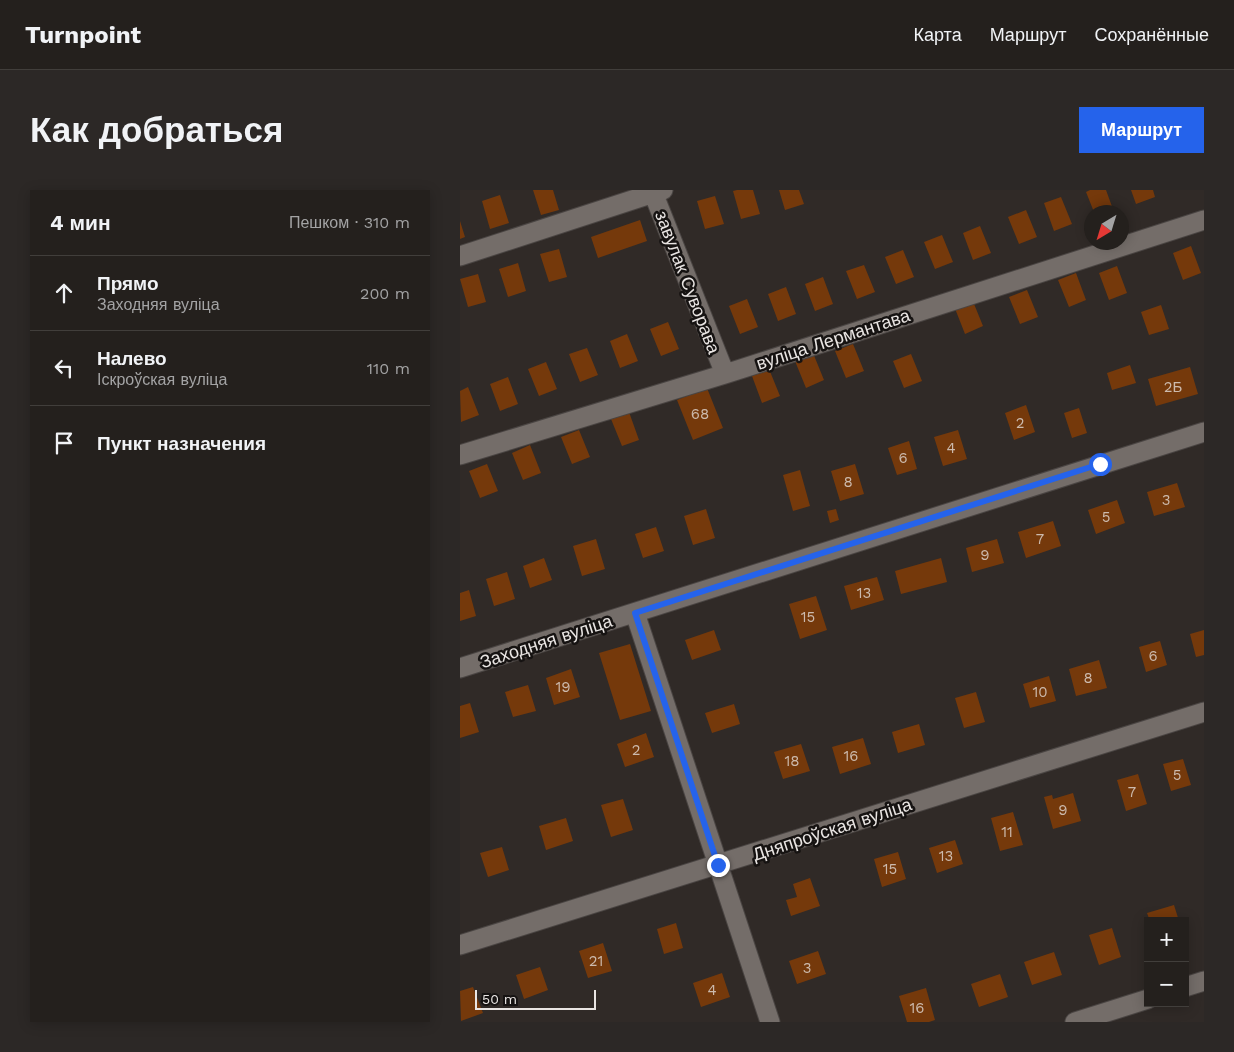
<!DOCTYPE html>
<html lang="ru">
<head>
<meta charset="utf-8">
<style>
  :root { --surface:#24201d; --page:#2c2826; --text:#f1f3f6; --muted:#a3a3a4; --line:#413e3b; --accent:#2563eb }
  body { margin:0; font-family:"Work Sans",sans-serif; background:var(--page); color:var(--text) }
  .controls { position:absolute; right:15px; bottom:15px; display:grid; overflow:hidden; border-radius:0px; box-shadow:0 2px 12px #0003 }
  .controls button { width:45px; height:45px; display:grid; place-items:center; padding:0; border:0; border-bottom:1px solid var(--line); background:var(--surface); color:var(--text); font:25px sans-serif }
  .compass { position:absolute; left:624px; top:15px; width:45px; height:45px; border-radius:50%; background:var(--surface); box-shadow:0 2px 12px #0003; rotate:218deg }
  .scale { position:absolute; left:15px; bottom:12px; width:121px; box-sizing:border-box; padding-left:5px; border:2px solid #e9e5e3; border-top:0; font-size:14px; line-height:18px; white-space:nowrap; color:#e9e5e3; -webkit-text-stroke:4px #161312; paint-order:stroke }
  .stop { position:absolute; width:15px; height:15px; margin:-11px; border:4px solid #2563eb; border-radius:50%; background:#fff }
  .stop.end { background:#2563eb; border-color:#fff; box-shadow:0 1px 5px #0008 }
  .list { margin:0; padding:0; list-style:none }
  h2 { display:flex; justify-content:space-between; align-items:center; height:65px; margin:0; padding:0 20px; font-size:21px }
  h2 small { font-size:16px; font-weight:400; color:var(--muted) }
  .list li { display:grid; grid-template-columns:32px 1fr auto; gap:15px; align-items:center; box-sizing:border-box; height:75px; padding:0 20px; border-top:1px solid var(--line) }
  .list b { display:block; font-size:19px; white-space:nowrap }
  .list p { margin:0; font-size:16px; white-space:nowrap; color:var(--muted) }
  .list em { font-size:16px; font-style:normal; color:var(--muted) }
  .icon { flex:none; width:28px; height:28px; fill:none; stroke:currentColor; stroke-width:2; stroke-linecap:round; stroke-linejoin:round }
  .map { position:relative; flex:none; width:744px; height:832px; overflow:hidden; border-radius:0px }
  header { display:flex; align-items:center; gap:30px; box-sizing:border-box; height:70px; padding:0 25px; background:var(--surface); border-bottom:1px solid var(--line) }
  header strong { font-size:24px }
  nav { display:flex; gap:28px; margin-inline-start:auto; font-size:18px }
  .intro { display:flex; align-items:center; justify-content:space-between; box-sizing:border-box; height:120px; padding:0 30px }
  h1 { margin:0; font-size:35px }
  .button { padding:12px 22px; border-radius:0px; background:var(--accent); color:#fff; font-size:18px; font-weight:700 }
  main { display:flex; gap:30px; padding:0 30px }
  aside { flex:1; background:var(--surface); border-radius:0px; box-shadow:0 2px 12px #0003 }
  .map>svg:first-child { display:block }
  .building { fill:#75390b }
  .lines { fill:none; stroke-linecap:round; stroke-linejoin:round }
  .street-casing { stroke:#4a4543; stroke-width:21 }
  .street { stroke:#746d69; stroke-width:19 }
  .route { stroke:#2563eb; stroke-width:6 }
  .labels { text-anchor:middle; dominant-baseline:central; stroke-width:5; stroke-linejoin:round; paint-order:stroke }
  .number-label { font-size:15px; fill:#ccbaad }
  .street-label { font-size:18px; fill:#e9e5e3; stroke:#161312 }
</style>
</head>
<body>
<header>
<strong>Turnpoint</strong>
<nav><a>Карта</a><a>Маршрут</a><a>Сохранённые</a></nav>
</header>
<div class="intro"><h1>Как добраться</h1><a class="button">Маршрут</a></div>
<main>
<aside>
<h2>4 мин<small>Пешком · 310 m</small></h2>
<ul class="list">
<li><svg class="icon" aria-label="ahead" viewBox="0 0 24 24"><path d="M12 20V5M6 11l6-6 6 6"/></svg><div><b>Прямо</b><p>Заходняя вуліца</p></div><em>200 m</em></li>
<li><svg class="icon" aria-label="left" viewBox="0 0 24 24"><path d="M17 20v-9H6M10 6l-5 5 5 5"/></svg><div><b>Налево</b><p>Іскроўская вуліца</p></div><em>110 m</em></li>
<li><svg class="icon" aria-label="arrive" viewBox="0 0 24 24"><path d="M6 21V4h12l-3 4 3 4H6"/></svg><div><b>Пункт назначения</b></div></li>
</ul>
</aside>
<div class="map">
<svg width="744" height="832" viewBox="0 0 744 832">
  <rect width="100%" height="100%" fill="#302a27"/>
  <path class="building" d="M 73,0 L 93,0 L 99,20 L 81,25 Z
    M 277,0 L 293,0 L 300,24 L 281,29 L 273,1 Z
    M 319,0 L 339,0 L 344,14 L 325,20 Z
    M 630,0 L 646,0 L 654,22 L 634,22 L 626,2 Z
    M 671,0 L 693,0 L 695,7 L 676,14 Z
    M 40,5 L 49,33 L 30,39 L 22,11 Z
    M 255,6 L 264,34 L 245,39 L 237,11 Z
    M 601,7 L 612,34 L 594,41 L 584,13 Z
    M 566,20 L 577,47 L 559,54 L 548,27 Z
    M 180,30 L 187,51 L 138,68 L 131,47 Z
    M 0,31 L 5,47 L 0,49 Z
    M 520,36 L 531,63 L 513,70 L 503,43 Z
    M 482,45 L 493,72 L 475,79 L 464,52 Z
    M 731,56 L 741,83 L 723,90 L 713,63 Z
    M 99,59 L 107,87 L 89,92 L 80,64 Z
    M 443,60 L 454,87 L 436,94 L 425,67 Z
    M 58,73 L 66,101 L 48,107 L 39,79 Z
    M 404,75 L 415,102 L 397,109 L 386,81 Z
    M 657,76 L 667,103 L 649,110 L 639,83 Z
    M 616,83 L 626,110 L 609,117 L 598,90 Z
    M 18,84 L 26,112 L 8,117 L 0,89 Z
    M 363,87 L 373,114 L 355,121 L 345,94 Z
    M 326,97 L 336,124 L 318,131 L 308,104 Z
    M 567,100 L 578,127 L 560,134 L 549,107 Z
    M 287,109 L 298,137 L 280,144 L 269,116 Z
    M 512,109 L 523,136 L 505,144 L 494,116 Z
    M 701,115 L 709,139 L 689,145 L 681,122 Z
    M 208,132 L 219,159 L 201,166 L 190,139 Z
    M 167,144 L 178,171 L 160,178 L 150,151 Z
    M 393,154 L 404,181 L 386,188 L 375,161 Z
    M 127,158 L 138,185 L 120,192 L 109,164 Z
    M 353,163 L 364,190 L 346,198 L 335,171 Z
    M 451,164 L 462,191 L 444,198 L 433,171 Z
    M 86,172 L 97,199 L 79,206 L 68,179 Z
    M 670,175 L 676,193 L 652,200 L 647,183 Z
    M 730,177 L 738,204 L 696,216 L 688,189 Z
    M 309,179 L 320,206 L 302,213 L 292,186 Z
    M 48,187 L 58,214 L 40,221 L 30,194 Z
    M 8,197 L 19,225 L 1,232 L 0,201 Z
    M 247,198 L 263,238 L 233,250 L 217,210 Z
    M 566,215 L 575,242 L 554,250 L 545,223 Z
    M 619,218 L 627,243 L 612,248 L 604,223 Z
    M 169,222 L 179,250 L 162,256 L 151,229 Z
    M 119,240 L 130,267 L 112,274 L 101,247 Z
    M 498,240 L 507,269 L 483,276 L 474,247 Z
    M 449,251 L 457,279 L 437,285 L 428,258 Z
    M 70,255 L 81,283 L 63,290 L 52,263 Z
    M 27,274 L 38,301 L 20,308 L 9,281 Z
    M 395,274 L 404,304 L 380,311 L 371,281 Z
    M 340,280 L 350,316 L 333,321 L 323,285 Z
    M 717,293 L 725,317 L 694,326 L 687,302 Z
    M 657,310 L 665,333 L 636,344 L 628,320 Z
    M 246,319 L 255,348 L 233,355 L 224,326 Z
    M 376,319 L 379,330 L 370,333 L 367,321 Z
    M 593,331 L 601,356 L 566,368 L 558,342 Z
    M 196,337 L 204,361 L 183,368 L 175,344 Z
    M 136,349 L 145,379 L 122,386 L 113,356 Z
    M 537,349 L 544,373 L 512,382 L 506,358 Z
    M 84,368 L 92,390 L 70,398 L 63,376 Z
    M 481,368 L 487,392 L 441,404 L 435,381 Z
    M 47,382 L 55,409 L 34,416 L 26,389 Z
    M 417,387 L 424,410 L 391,420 L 384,396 Z
    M 9,400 L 16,426 L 0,431 L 0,403 Z
    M 356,406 L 367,440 L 340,449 L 329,414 Z
    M 254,440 L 261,460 L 232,470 L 225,450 Z
    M 744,440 L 744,465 L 736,467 L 730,444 Z
    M 700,451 L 707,475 L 686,482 L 679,457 Z
    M 170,454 L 191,521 L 160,530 L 139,463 Z
    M 639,470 L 647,498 L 616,506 L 609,479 Z
    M 111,479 L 120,507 L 94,515 L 86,488 Z
    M 589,486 L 596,511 L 570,518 L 563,494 Z
    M 68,495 L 76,521 L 53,527 L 45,502 Z
    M 516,502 L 525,532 L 504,538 L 495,508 Z
    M 10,513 L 19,542 L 0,548 L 0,516 Z
    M 274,514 L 280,534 L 252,543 L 245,523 Z
    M 459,534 L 465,555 L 438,563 L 432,542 Z
    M 186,543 L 194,567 L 165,577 L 157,554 Z
    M 403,548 L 411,574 L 380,584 L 372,557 Z
    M 341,554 L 350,581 L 323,589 L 314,562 Z
    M 723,569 L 731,595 L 711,601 L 703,574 Z
    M 678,584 L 687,614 L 666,621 L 657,590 Z
    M 613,603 L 621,631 L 593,639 L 584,607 L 592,605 L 593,609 Z
    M 163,609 L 173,640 L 151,647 L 141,615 Z
    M 553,622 L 563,655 L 540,661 L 531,628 Z
    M 106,628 L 113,651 L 86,660 L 79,636 Z
    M 495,650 L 503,674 L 477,683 L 469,658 Z
    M 42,657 L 49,680 L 28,687 L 20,663 Z
    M 438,662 L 446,689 L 422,697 L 414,669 Z
    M 350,688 L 360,716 L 331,726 L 326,710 L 337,707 L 333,694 Z
    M 714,715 L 719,731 L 690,731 L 687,723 Z
    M 216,733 L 223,758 L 204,764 L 197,739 Z
    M 652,738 L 661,767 L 639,775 L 629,745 Z
    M 143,753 L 152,781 L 128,788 L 119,761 Z
    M 358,761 L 366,784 L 337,794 L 329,771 Z
    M 594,762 L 602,785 L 572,795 L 564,772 Z
    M 80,777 L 88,800 L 64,809 L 56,785 Z
    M 262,783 L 270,807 L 241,817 L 233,793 Z
    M 540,784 L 548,807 L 519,817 L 511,794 Z
    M 13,797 L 23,823 L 1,831 L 0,801 Z
    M 466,798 L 475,830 L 469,832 L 447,832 L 439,806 Z"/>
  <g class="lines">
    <g class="street-casing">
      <path id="street" d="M 192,0 L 265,184
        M 0,66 L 203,0
        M 0,265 L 265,184 L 744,30
        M 175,423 L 310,832
        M 0,478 L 744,242
        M 0,755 L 744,522
        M 725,797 L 744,791
        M 615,832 L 688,809"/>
    </g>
    <use href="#street" class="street"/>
  </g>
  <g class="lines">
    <path class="route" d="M 258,675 L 175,423 L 640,274"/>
  </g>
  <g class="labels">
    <g class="number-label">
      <text x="713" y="197">2Б</text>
      <text x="240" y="224">68</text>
      <text x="560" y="233">2</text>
      <text x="491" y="258">4</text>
      <text x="443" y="268">6</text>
      <text x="388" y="292">8</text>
      <text x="706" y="310">3</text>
      <text x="646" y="327">5</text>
      <text x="580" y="349">7</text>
      <text x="525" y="365">9</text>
      <text x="404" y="403">13</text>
      <text x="348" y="427">15</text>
      <text x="693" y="466">6</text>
      <text x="628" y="488">8</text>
      <text x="103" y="497">19</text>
      <text x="580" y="502">10</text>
      <text x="176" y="560">2</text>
      <text x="391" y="566">16</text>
      <text x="332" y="571">18</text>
      <text x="717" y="585">5</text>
      <text x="672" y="602">7</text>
      <text x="603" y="620">9</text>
      <text x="547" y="642">11</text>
      <text x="486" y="666">13</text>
      <text x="430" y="679">15</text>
      <text x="136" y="771">21</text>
      <text x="347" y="778">3</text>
      <text x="252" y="800">4</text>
      <text x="457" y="818">16</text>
    </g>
    <g class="street-label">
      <text transform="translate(228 92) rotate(69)">завулак Суворава</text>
      <text transform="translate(373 149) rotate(-18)">вуліца Лермантава</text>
      <text transform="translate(86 451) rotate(-18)">Заходняя вуліца</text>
      <text transform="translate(372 639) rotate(-18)">Дняпроўская вуліца</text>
    </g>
  </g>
</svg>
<div class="controls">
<button>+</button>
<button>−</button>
</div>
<svg class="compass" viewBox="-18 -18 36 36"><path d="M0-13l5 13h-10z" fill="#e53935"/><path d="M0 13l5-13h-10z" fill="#a3a3a4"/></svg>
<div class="scale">50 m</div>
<div class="stop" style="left:640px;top:274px"></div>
<div class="stop end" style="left:258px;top:675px"></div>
</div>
</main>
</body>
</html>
